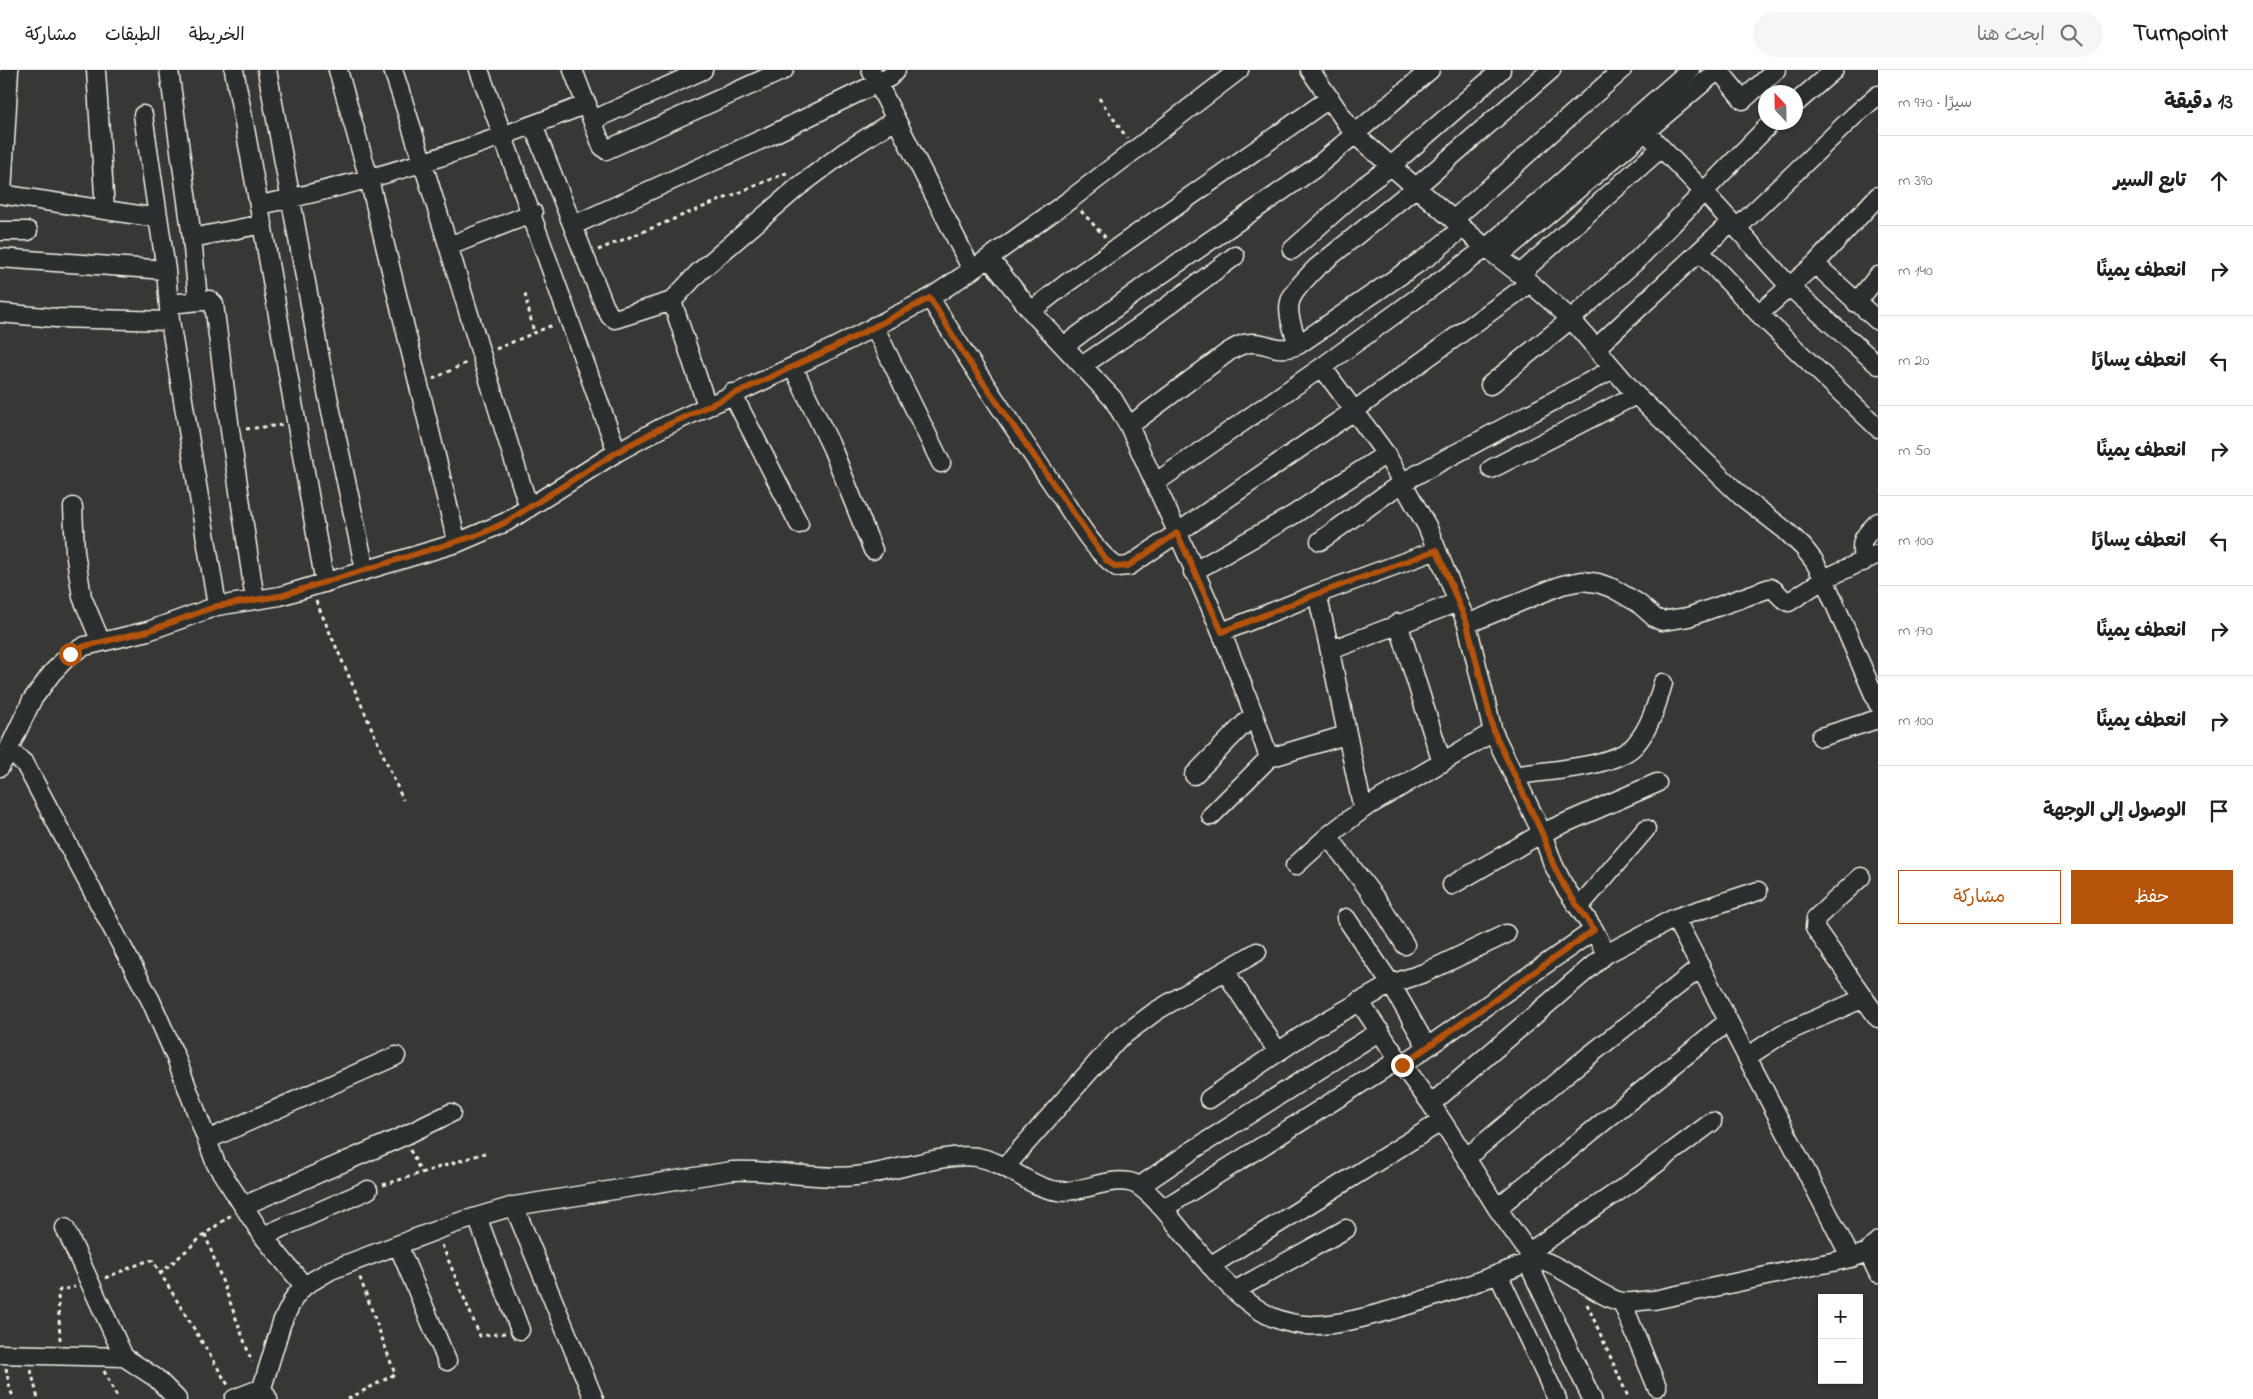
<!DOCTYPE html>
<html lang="ar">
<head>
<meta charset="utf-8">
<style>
  :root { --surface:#fff; --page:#f6f6f6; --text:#202124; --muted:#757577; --line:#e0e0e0; --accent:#b45309 }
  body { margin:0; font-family:"Indie Flower","Playpen Sans Arabic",sans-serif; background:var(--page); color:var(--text); direction:rtl }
  .controls { position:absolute; right:15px; bottom:15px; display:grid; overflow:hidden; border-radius:0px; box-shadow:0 1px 4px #0004 }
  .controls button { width:45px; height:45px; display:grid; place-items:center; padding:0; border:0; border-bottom:1px solid var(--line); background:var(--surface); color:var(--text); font:25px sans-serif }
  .compass { position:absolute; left:1758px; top:15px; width:45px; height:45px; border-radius:50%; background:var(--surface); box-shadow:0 1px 4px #0004; rotate:338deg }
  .stop { position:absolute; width:15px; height:15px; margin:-11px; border:4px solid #b45309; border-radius:50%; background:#fff }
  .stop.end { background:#b45309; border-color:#fff; box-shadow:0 1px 5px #0008 }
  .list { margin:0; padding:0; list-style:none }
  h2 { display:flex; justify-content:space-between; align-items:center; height:65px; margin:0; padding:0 20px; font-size:21px }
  h2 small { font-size:16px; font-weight:400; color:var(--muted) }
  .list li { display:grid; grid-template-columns:32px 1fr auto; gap:15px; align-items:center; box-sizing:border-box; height:90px; padding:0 20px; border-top:1px solid var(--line) }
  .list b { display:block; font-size:19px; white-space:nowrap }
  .list em { font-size:16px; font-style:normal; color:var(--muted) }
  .actions { display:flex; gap:10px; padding:15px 20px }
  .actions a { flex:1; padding:11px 0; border:1px solid var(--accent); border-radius:0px; text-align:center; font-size:18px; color:var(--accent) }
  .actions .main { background:var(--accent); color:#fff }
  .icon { flex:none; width:28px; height:28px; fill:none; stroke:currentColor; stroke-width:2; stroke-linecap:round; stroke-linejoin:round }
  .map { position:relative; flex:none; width:1878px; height:1329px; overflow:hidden; direction:ltr }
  header { display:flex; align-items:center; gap:30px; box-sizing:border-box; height:70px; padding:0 25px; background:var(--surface); border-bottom:1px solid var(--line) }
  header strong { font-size:24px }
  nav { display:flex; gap:28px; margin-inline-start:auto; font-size:18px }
  .search { width:350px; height:45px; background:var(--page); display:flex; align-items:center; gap:12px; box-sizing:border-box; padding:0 18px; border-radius:28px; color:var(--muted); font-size:19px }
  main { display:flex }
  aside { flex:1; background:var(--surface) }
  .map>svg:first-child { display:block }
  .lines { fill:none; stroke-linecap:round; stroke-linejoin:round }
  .minor-casing { stroke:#f4f1e8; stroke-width:21 }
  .path { stroke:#f4f1e8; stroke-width:3; stroke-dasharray:4 4; stroke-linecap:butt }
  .minor { stroke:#2a2d2e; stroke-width:18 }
  .route { stroke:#b45309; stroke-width:6 }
</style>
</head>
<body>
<header>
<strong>Turnpoint</strong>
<div class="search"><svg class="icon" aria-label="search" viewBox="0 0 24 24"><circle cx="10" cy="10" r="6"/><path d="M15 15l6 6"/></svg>ابحث هنا</div>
<nav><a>الخريطة</a><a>الطبقات</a><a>مشاركة</a></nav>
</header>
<main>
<aside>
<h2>13 دقيقة<small>سيرًا · 970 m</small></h2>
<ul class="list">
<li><svg class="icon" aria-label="ahead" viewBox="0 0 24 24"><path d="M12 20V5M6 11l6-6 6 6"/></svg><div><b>تابع السير</b></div><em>390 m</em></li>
<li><svg class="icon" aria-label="right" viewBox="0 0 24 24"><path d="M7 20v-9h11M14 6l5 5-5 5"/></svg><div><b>انعطف يمينًا</b></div><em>140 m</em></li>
<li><svg class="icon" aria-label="left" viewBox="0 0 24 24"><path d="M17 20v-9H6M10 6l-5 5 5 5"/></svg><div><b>انعطف يسارًا</b></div><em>20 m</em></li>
<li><svg class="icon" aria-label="right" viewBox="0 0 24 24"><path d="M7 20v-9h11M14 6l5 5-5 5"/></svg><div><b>انعطف يمينًا</b></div><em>50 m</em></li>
<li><svg class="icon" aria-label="left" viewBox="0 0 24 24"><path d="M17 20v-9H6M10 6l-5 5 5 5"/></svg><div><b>انعطف يسارًا</b></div><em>100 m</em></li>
<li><svg class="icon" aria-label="right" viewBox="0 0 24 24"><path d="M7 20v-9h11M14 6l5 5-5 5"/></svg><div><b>انعطف يمينًا</b></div><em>170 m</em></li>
<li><svg class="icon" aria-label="right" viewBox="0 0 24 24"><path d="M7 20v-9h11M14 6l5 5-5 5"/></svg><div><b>انعطف يمينًا</b></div><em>100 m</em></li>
<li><svg class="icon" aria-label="arrive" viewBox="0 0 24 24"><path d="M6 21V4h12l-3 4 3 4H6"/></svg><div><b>الوصول إلى الوجهة</b></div></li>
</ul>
<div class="actions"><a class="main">حفظ</a><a>مشاركة</a></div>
</aside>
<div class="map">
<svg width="1878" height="1329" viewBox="0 0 1878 1329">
  <rect width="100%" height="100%" fill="#373735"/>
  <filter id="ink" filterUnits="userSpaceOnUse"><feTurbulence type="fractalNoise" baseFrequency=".02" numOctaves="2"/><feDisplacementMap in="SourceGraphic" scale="10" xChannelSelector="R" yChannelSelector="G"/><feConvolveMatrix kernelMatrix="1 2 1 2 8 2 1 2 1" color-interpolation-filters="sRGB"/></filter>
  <g filter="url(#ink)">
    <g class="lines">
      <g class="minor-casing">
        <path id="minor" d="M 96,0 L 105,140
          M 169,0 L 192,168 L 198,230
          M 234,0 C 267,170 293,342 325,513
          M 267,0 L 321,294 L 365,500
          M 338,0 L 369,109 L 457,473
          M 393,0 C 441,145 482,293 529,438
          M 479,0 L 617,382
          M 573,0 L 602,76 L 606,80 L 784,0
          M 871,0 L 972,200
          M 1310,0 L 1354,64 L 1486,178 L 1520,204 L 1571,249 L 1636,325 L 1741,426 L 1785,460 L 1803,477 L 1814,491 L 1824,509 L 1878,634
          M 1719,0 L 1743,30 L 1776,0
          M 1796,33 L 1834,0
          M 593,50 L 703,0
          M 533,55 L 604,235 L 610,246 L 615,249 L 672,231 L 699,202 L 798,117 L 846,81 L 896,49
          M 1645,61 L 1705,123 L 1791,218 L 1878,295
          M 0,124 L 158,148
          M 2,124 L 9,0
          M 260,135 C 372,112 481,76 587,34
          M 1453,150 L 1622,0
          M 574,155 L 769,66 L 890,7 L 896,0
          M 1737,158 L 1855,45 L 1878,25
          M 0,161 L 28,161
          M 192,168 L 263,154
          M 449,176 L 533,143
          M 1292,180 L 1364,116 L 1391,96 L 1501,0
          M 1700,182 L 1759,244 L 1878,358
          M 1498,187 L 1718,0
          M 0,188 L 166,200
          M 989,188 L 1031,241 L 1113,329 L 1129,356 C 1178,465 1231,574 1269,688
          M 1815,194 L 1878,251
          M 1520,204 L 1661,78
          M 930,228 C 969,292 1011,354 1054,416 C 1071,441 1092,480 1117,497 L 1129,496 L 1177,463 L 1355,340 L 1530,213
          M 672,231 L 707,336
          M 1856,233 L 1878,206
          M 169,234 L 210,230 L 214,234 L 230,360 L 255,530
          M 1031,241 L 1067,213 L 1330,28
          M 0,243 L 56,248 L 170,251 L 166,200 L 143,45
          M 1759,244 L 1815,194 L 1878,126
          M 170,251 L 217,536 L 280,526 L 310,517 L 457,473 L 506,452 L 617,382 L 661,358 L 833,278 L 930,228 L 972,200 L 1071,129 L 1239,0
          M 874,256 L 941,393
          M 1298,275 C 1284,232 1284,231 1316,198 L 1415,118 L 1551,0
          M 1064,276 L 1146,215 L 1315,98 L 1430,0
          M 1596,278 L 1731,152
          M 1083,295 L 1142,255 L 1235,186
          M 793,297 L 832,378 L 873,480
          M 1322,297 L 1386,384 L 1427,456 L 1467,554 L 1493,662 L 1542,763 L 1553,794 L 1564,816 L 1594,860 L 1606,884
          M 1490,315 L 1571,249 L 1636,191 L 1772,52
          M 732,323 L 799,454
          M 1129,356 L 1228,282 C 1235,278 1242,273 1251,273 C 1270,272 1275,284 1298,275 L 1430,185 L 1462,158
          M 1491,399 L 1636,325
          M 1155,413 L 1322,297 L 1486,178 L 1690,0
          M 73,437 L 75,482 L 82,527 L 101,572
          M 1320,471 L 1403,412 L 1613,299
          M 1863,492 C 1860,469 1862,469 1878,452
          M 1193,502 L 1293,445 L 1386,384
          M 1317,524 C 1334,595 1347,667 1363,739
          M 1398,553 L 1442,693
          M 1467,554 L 1537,525 L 1562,515 L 1582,511 L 1598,513 L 1612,518 L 1638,533 L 1655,548 L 1662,551 L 1688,547 L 1770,518 C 1778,520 1780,530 1789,532 L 1824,509 L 1878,484
          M 1222,562 L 1317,524 L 1437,480
          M 1331,580 L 1458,532
          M 1821,667 L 1878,649
          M 9,680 L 25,694 L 151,931 L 176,988 L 216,1094 L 263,1166 L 368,1120
          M 0,697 L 32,630 L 52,603 L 70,584 L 85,576 L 148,561 L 217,536
          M 1194,705 L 1254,644
          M 1514,706 C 1545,700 1615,698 1635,675 C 1650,658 1657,634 1663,613
          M 1211,746 L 1269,688 L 1346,665
          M 1328,766 L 1381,836 L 1405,875
          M 1295,796 L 1328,766 L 1363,739 L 1493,662
          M 1861,807 L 1816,848 L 1815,858 L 1878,948
          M 1452,815 L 1542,763 L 1657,713
          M 1579,837 L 1646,759
          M 1346,848 L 1391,914 L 1427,977
          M 1675,848 L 1851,1188
          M 1359,931 L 1402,995 L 1431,1034 L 1466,1088
          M 1278,982 L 1312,959 L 1391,914 L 1424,903 L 1506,864
          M 1747,987 L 1782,964 L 1864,928
          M 1402,995 L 1594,860
          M 1209,1029 L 1278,982 L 1225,901
          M 1431,1034 L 1606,884 L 1675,848 L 1758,821
          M 207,1070 L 396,986
          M 1005,1097 L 1117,970 L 1156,941 L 1257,882
          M 1140,1116 L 1193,1080 L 1380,961
          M 243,1136 L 404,1066 L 451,1043
          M 514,1136 L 594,1329
          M 1497,1138 L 1727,952
          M 1163,1139 L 1398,990
          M 477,1147 L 520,1260
          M 65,1158 L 124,1287
          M 263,1166 L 304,1216
          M 398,1175 L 447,1291
          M 1529,1182 L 1629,1114 L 1712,1052
          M 1868,1182 L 1878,1203
          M 1534,1190 L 1497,1138 L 1466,1088 L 1571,1000 L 1701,897
          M 1528,1193 L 1592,1329
          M 1210,1196 L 1442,1051
          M 1498,1204 L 1557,1329
          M 1234,1221 L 1346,1159
          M 1622,1232 L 1657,1317
          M 0,1284 L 124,1287 L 156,1308 L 177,1329
          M 234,1329 L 262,1318
          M 268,1329 L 262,1318 L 282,1252 L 294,1228 L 304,1216 L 331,1200 L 453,1154 L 514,1136 L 732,1101 C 773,1099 815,1110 856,1106 C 893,1103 942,1082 977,1087 C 1007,1092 1029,1118 1059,1121 C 1082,1123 1105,1108 1129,1112 C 1148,1115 1175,1154 1188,1169 C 1210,1196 1239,1232 1272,1247 C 1284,1252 1301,1256 1315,1255 C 1339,1255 1365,1247 1388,1241 C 1440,1226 1485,1210 1534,1190 C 1553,1187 1598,1228 1622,1232 C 1632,1233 1644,1230 1654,1230 L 1851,1188 L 1868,1182 L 1878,1171"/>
      </g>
      <path class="path" d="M 1099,28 L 1127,68
        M 1081,141 L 1106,168
        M 598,180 L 789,102
        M 525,224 L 534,263
        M 496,279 L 555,254
        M 433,309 L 468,292
        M 246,359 L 282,355
        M 316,531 L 403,730
        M 410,1080 L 421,1102
        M 383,1115 L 485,1083
        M 205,1164 L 252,1292
        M 442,1175 L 480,1266 L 505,1263
        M 160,1204 L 205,1164 L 231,1145
        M 105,1208 L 149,1190 L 153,1191 L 228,1315
        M 1587,1234 L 1629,1329
        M 60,1270 L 58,1223 L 60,1220 L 75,1217
        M 6,1298 L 10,1319 L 14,1329
        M 31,1300 L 38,1329
        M 104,1301 L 118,1329
        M 348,1329 L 395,1304 L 359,1205"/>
      <use href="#minor" class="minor"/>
    </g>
  </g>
  <g class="lines" filter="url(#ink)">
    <path class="route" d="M 70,584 L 85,576 L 148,561 L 217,536 L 280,526 L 481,464 L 506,452 L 617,382 L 661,358 L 833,278 L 930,228 L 967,289 L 1106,490 L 1116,497 L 1128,496 L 1177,463 L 1222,562 L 1317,524 L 1437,480 L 1467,554 L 1494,662 L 1542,763 L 1553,794 L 1564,816 L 1594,860 L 1402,995"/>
  </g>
</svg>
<div class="controls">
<button>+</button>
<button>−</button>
</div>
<svg class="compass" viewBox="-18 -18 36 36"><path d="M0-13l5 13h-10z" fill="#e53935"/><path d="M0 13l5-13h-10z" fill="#757577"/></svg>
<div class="stop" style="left:70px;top:584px"></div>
<div class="stop end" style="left:1402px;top:995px"></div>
</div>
</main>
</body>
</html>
